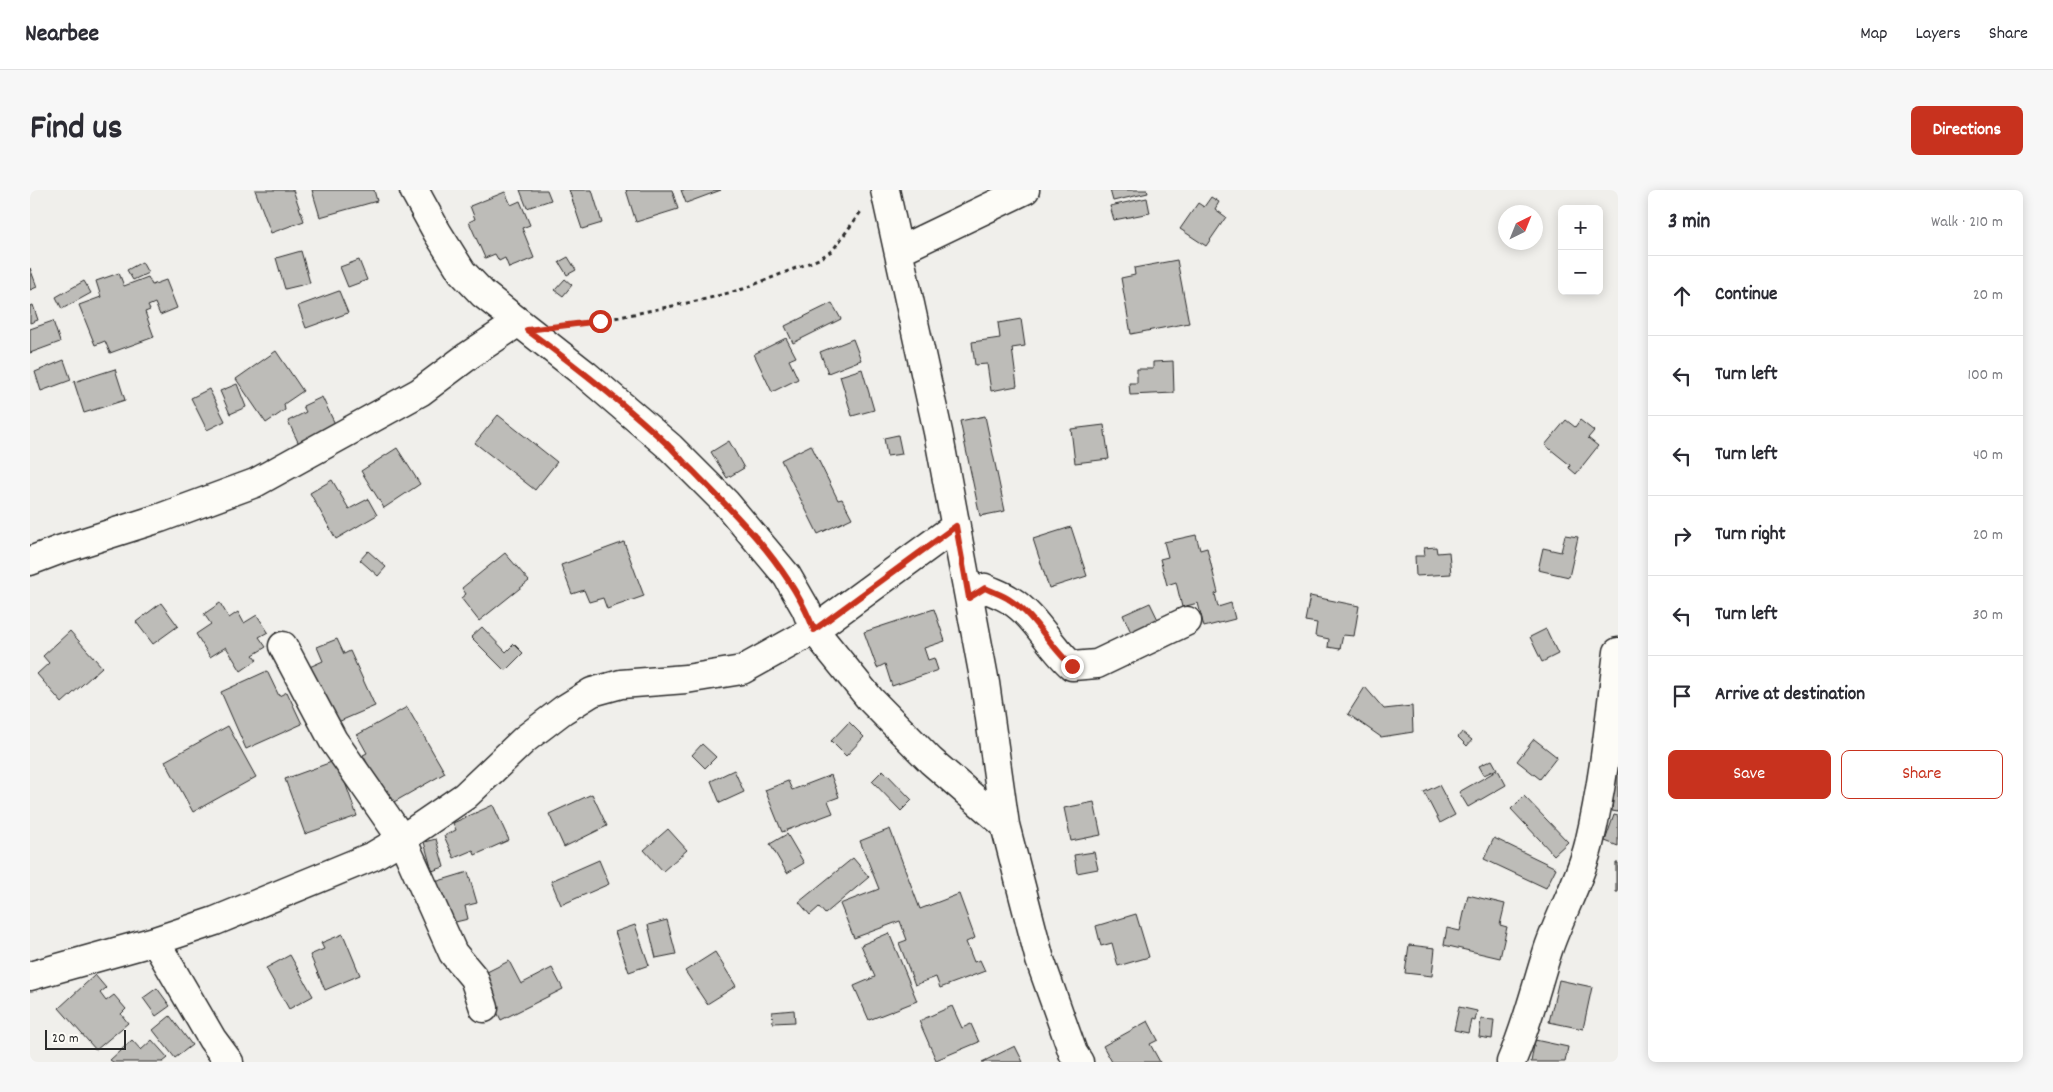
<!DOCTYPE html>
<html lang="en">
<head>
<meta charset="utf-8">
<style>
  :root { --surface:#fff; --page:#f7f7f7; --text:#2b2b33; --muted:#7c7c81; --line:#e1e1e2; --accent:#c8321e }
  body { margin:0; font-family:Dekko,sans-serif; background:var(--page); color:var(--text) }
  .controls { position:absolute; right:15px; top:15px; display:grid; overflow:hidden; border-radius:8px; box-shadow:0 2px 12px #0003 }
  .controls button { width:45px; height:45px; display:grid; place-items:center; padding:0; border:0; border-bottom:1px solid var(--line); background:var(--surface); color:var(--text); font:25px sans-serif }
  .compass { position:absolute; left:1468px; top:15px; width:45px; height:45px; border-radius:50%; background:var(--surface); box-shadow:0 2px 12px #0003; rotate:43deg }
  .scale { position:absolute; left:15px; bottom:12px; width:81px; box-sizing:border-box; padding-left:5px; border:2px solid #2b2b2b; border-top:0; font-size:14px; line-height:18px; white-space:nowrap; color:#2b2b2b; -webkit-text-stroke:4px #fdfcf7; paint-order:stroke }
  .stop { position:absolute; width:15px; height:15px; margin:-11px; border:4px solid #c8321e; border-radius:50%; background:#fff }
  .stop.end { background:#c8321e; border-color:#fff; box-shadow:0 1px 5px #0008 }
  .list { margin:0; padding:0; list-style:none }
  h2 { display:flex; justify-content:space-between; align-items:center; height:65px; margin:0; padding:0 20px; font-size:21px }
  h2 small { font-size:16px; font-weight:400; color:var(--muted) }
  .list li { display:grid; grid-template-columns:32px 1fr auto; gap:15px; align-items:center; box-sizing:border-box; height:80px; padding:0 20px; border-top:1px solid var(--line) }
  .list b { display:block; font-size:19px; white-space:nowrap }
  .list em { font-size:16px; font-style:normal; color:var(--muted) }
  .actions { display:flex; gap:10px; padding:15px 20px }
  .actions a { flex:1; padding:11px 0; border:1px solid var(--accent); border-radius:8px; text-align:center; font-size:18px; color:var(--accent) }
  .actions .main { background:var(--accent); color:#fff }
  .icon { flex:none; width:28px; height:28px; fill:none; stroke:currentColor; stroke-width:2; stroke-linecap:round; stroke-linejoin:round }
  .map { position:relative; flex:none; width:1588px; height:872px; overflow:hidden; border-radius:8px }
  header { display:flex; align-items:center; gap:30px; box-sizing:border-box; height:70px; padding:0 25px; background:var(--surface); border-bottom:1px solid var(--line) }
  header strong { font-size:24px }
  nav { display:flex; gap:28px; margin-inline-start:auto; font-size:18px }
  .intro { display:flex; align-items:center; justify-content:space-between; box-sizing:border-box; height:120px; padding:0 30px }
  h1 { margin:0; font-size:35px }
  .button { padding:12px 22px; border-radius:8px; background:var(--accent); color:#fff; font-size:18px; font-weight:700 }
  main { display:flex; gap:30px; padding:0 30px }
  aside { flex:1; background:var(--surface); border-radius:8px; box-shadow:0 2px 12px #0003 }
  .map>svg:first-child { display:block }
  .building { fill:#bdbcb8; stroke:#2b2b2b }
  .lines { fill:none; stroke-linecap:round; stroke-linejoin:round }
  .minor-casing { stroke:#2b2b2b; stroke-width:31 }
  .path { stroke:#2b2b2b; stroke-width:3; stroke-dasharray:4 4; stroke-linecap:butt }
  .minor { stroke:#fdfcf7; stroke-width:28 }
  .route { stroke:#c8321e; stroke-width:6 }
</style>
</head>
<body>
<header>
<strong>Nearbee</strong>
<nav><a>Map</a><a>Layers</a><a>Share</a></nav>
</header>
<div class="intro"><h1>Find us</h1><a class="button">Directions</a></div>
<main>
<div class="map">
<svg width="1588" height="872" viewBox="0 0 1588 872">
  <rect width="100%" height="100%" fill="#f0efeb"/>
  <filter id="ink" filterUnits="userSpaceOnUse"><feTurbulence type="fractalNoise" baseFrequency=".02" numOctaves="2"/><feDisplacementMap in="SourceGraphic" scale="10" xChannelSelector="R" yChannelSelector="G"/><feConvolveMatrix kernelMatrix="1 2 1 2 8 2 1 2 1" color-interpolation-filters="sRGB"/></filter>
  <g filter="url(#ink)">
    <path class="building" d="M 225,0 L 263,0 L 274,31 L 241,43 Z
      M 282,0 L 344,0 L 347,11 L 290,27 Z
      M 490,0 L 517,0 L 521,10 L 497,18 Z
      M 539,0 L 562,0 L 572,33 L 552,39 Z
      M 596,0 L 642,0 L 648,19 L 606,32 Z
      M 651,0 L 691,0 L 656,13 Z
      M 1080,0 L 1117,0 L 1118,3 L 1083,11 Z
      M 475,2 L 481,15 L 490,11 L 500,35 L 492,38 L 504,68 L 479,78 L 475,68 L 469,71 L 465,64 L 455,68 L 439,32 L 445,29 L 440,16 Z
      M 1181,7 L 1189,12 L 1185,19 L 1196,27 L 1176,56 L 1150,39 L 1168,13 L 1174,17 Z
      M 1117,8 L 1120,23 L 1084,30 L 1080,16 Z
      M 271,61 L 280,93 L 255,99 L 246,68 Z
      M 538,67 L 546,80 L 537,85 L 529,72 Z
      M 329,70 L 337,90 L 318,97 L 310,77 Z
      M 1147,70 L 1159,133 L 1101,144 L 1091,88 L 1105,85 L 1104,78 Z
      M 112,72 L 118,83 L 103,90 L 97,80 Z
      M 0,78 L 7,97 L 0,100 Z
      M 89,83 L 94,96 L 118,87 L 122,95 L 136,90 L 147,118 L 130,125 L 125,113 L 118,116 L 120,120 L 115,122 L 124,147 L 80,163 L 75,151 L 65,155 L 49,115 L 71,107 L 66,91 Z
      M 535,89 L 542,95 L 533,106 L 525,100 Z
      M 54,91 L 61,103 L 32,119 L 26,107 Z
      M 309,101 L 318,123 L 276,138 L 268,116 Z
      M 802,113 L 811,129 L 763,153 L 755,136 Z
      M 3,115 L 8,130 L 0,133 L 0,116 Z
      M 991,129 L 995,156 L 982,158 L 987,196 L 961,201 L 957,174 L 945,175 L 942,152 L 970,148 L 968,133 Z
      M 23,131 L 30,152 L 0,163 L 0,139 Z
      M 756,148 L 766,167 L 759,170 L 768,189 L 742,202 L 724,164 Z
      M 823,149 L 831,170 L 798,183 L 790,162 Z
      M 246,161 L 273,201 L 254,214 L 255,220 L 236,233 L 206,189 Z
      M 34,170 L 41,190 L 11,201 L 5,182 Z
      M 1143,171 L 1144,203 L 1100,205 L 1099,193 L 1107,193 L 1107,179 L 1123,179 L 1123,172 Z
      M 85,179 L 95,210 L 54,223 L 44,192 Z
      M 832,179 L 844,220 L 822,226 L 810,186 Z
      M 207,194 L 216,217 L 200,224 L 190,201 Z
      M 179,199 L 195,231 L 177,240 L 161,208 Z
      M 292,207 L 306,236 L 269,254 L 258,231 L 276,222 L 273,216 Z
      M 468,225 L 527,272 L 505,300 L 445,253 Z
      M 955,226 L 975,321 L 950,326 L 930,231 Z
      M 1536,230 L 1545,237 L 1550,230 L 1564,241 L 1558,248 L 1568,256 L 1546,284 L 1539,278 L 1540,275 L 1515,255 Z
      M 1074,235 L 1079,269 L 1045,273 L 1041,239 Z
      M 868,245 L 872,264 L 857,266 L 854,248 Z
      M 699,251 L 714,278 L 697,288 L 681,262 Z
      M 781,255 L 808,310 L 812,309 L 822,328 L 788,344 L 751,270 Z
      M 367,258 L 390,294 L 354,318 L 331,281 Z
      M 302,290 L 319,319 L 338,309 L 347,325 L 306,349 L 280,303 Z
      M 1041,337 L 1057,386 L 1019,398 L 1003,349 Z
      M 1166,345 L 1170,360 L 1177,358 L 1188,403 L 1185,404 L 1188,417 L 1201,413 L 1205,429 L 1174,437 L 1168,413 L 1152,417 L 1146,392 L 1137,395 L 1130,369 L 1138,367 L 1134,352 Z
      M 1535,345 L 1548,347 L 1539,387 L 1508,380 L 1513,358 L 1531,362 Z
      M 594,352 L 614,406 L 577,419 L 573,408 L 559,412 L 554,400 L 542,404 L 531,375 Z
      M 1406,357 L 1407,363 L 1419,362 L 1421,384 L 1386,386 L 1385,366 L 1395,366 L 1394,358 Z
      M 338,361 L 356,377 L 348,386 L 330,370 Z
      M 475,363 L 499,391 L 449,431 L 431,408 L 436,404 L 432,398 Z
      M 1280,406 L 1329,416 L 1324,446 L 1313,445 L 1310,459 L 1298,457 L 1299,449 L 1285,446 L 1287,433 L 1275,431 Z
      M 131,413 L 148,436 L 123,454 L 106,432 Z
      M 190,413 L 199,428 L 208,422 L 214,433 L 227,425 L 238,442 L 229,447 L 236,457 L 223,465 L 227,470 L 211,481 L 196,457 L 180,467 L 166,444 L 181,434 L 174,424 Z
      M 1120,413 L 1133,440 L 1106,453 L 1093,425 Z
      M 904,419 L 915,451 L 894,458 L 898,470 L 904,468 L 908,480 L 862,496 L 855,474 L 847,478 L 834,442 Z
      M 452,437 L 476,462 L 484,454 L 493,463 L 475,481 L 441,447 Z
      M 1516,439 L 1528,464 L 1512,472 L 1500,447 Z
      M 40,441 L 72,477 L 32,513 L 7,484 L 19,473 L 13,466 Z
      M 307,449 L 314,464 L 320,461 L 345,516 L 301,535 L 275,479 L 293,471 L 287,457 Z
      M 237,481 L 249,506 L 257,502 L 272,534 L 216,559 L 191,502 Z
      M 1335,497 L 1354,519 L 1382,516 L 1383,542 L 1351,547 L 1318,524 Z
      M 377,517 L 415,583 L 364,612 L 358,600 L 353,603 L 332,578 L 338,575 L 333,565 L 337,563 L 327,545 Z
      M 819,532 L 834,547 L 816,566 L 801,551 Z
      M 198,536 L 226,587 L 163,622 L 135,571 Z
      M 1432,542 L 1442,550 L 1437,556 L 1428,547 Z
      M 1504,549 L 1527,567 L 1510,589 L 1487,571 Z
      M 672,554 L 686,567 L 675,578 L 662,565 Z
      M 307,570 L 327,626 L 275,644 L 255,589 Z
      M 1462,570 L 1467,579 L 1454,585 L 1449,576 Z
      M 1586,577 L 1588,577 L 1588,622 L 1582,621 Z
      M 704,580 L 714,602 L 690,613 L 681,591 Z
      M 853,580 L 882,610 L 871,621 L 842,591 Z
      M 1468,580 L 1476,595 L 1438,617 L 1429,602 Z
      M 801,585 L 809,607 L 798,611 L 803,623 L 752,642 L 735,600 L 758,591 L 762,600 Z
      M 1409,595 L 1425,625 L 1410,633 L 1394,602 Z
      M 562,604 L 577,636 L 534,657 L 519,624 Z
      M 1494,606 L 1538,652 L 1524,665 L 1481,619 Z
      M 1064,612 L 1071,645 L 1041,651 L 1034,618 Z
      M 463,615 L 479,650 L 445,665 L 443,660 L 424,668 L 414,646 L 426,640 L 423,633 Z
      M 1584,625 L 1588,626 L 1588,656 L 1575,651 Z
      M 638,639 L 657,660 L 633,681 L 614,660 Z
      M 860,639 L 890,719 L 929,704 L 945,748 L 936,752 L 944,772 L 950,770 L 955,781 L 910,798 L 906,787 L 885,795 L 869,753 L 877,750 L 870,731 L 824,748 L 810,714 L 849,699 L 830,651 Z
      M 757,644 L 774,673 L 757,683 L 740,654 Z
      M 1464,648 L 1526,678 L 1516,698 L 1454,669 Z
      M 406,649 L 414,677 L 402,681 L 394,652 Z
      M 1064,662 L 1068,679 L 1047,683 L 1044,665 Z
      M 823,668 L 839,687 L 795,724 L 789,717 L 780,725 L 769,712 Z
      M 569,670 L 579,694 L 531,715 L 521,691 Z
      M 1586,673 L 1588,673 L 1588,702 L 1586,702 Z
      M 438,682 L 447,713 L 435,716 L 438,729 L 417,734 L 405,692 Z
      M 1438,705 L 1475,714 L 1470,735 L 1477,737 L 1470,768 L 1414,755 L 1417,738 L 1430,741 Z
      M 1106,724 L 1119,767 L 1088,776 L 1082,753 L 1071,756 L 1066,736 Z
      M 637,730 L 646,764 L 626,768 L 618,735 Z
      M 605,735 L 619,775 L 599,782 L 585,742 Z
      M 859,743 L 887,811 L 839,830 L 824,796 L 845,787 L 831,755 Z
      M 313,744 L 330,785 L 295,800 L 280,765 L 294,759 L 291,753 Z
      M 1379,755 L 1405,758 L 1402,786 L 1375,783 Z
      M 685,762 L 706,796 L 677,814 L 655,781 Z
      M 260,765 L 283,806 L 259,819 L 236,778 Z
      M 479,771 L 491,794 L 522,778 L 533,799 L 471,830 L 449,786 Z
      M 65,785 L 76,798 L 70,803 L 76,811 L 84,805 L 96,819 L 91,824 L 98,833 L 66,860 L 29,818 Z
      M 1529,790 L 1562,797 L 1553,839 L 1519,832 Z
      M 127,798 L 140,816 L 126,826 L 113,808 Z
      M 922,816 L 932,838 L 941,834 L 949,852 L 906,870 L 889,831 Z
      M 1429,817 L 1447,821 L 1445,831 L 1441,830 L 1438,843 L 1424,840 Z
      M 764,820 L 765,832 L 743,833 L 742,822 Z
      M 140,826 L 162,855 L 145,868 L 123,840 Z
      M 1451,829 L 1464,830 L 1462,849 L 1449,847 Z
      M 1118,831 L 1128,850 L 1120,854 L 1130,872 L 1082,872 L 1073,856 Z
      M 102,850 L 111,860 L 122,850 L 138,868 L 133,872 L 83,872 L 80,870 Z
      M 1505,850 L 1538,857 L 1535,872 L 1501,872 Z
      M 985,856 L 993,872 L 952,872 Z"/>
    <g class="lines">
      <g class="minor-casing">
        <path id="minor" d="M 384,0 L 407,42 L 432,82 L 453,104 L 556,185 L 640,257 L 696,313 L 757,386 L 776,419 L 784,440 L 840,509 L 901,571 L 975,635
          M 855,0 L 908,242 L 955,493 L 975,635 L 1010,770 L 1043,863 L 1049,872
          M 870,60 L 995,0
          M 0,371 L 29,360 L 130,328 L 225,293 L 390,202 L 438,166 L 487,133
          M 939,408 L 955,398 C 963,402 973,405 980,410 C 1005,425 1020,457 1042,476 L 1067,474 L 1157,431
          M 253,456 L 303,550 L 372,649 L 423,763 L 444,788 L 454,818
          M 125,751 L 182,849 L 199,872
          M 0,786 L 125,751 L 185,731 L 343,666 L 372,649 L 435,606 L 495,549 L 533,520 L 562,502 L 591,494 L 656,489 L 712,480 L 784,440 L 926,336
          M 1481,872 C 1497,836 1506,797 1518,760 C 1530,724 1550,691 1559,654 C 1574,591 1580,526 1588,462"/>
      </g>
      <path class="path" d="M 538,135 L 570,131 L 676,109 L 713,99 L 789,69 L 803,60 L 832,20"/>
      <use href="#minor" class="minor"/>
    </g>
  </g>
  <g class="lines" filter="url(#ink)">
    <path class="route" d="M 570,131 L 497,140 C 546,176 595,214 639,256 C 647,264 654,273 663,281 C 709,328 760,377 784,440 L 926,336 L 939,408 L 955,398 C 963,402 973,405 980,410 C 1005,425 1020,457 1042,476"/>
  </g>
</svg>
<div class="controls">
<button>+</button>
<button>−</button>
</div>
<svg class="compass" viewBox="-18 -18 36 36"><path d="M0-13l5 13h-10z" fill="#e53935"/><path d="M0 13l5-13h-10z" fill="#7c7c81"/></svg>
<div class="scale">20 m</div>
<div class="stop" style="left:570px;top:131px"></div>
<div class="stop end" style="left:1042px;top:476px"></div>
</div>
<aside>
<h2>3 min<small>Walk · 210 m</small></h2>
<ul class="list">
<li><svg class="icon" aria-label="ahead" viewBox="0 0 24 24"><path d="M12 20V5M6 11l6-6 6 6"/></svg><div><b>Continue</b></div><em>20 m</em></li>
<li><svg class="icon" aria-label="left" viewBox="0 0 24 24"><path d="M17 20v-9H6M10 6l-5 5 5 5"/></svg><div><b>Turn left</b></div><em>100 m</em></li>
<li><svg class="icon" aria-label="left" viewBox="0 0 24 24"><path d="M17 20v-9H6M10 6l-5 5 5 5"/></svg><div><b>Turn left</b></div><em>40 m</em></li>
<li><svg class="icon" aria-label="right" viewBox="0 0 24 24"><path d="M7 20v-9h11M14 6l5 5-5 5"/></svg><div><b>Turn right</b></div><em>20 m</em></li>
<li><svg class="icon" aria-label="left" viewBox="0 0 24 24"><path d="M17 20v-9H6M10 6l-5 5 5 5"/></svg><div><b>Turn left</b></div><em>30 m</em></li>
<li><svg class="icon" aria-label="arrive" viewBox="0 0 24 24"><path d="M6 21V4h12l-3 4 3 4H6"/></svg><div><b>Arrive at destination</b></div></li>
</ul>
<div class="actions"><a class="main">Save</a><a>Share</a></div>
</aside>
</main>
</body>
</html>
